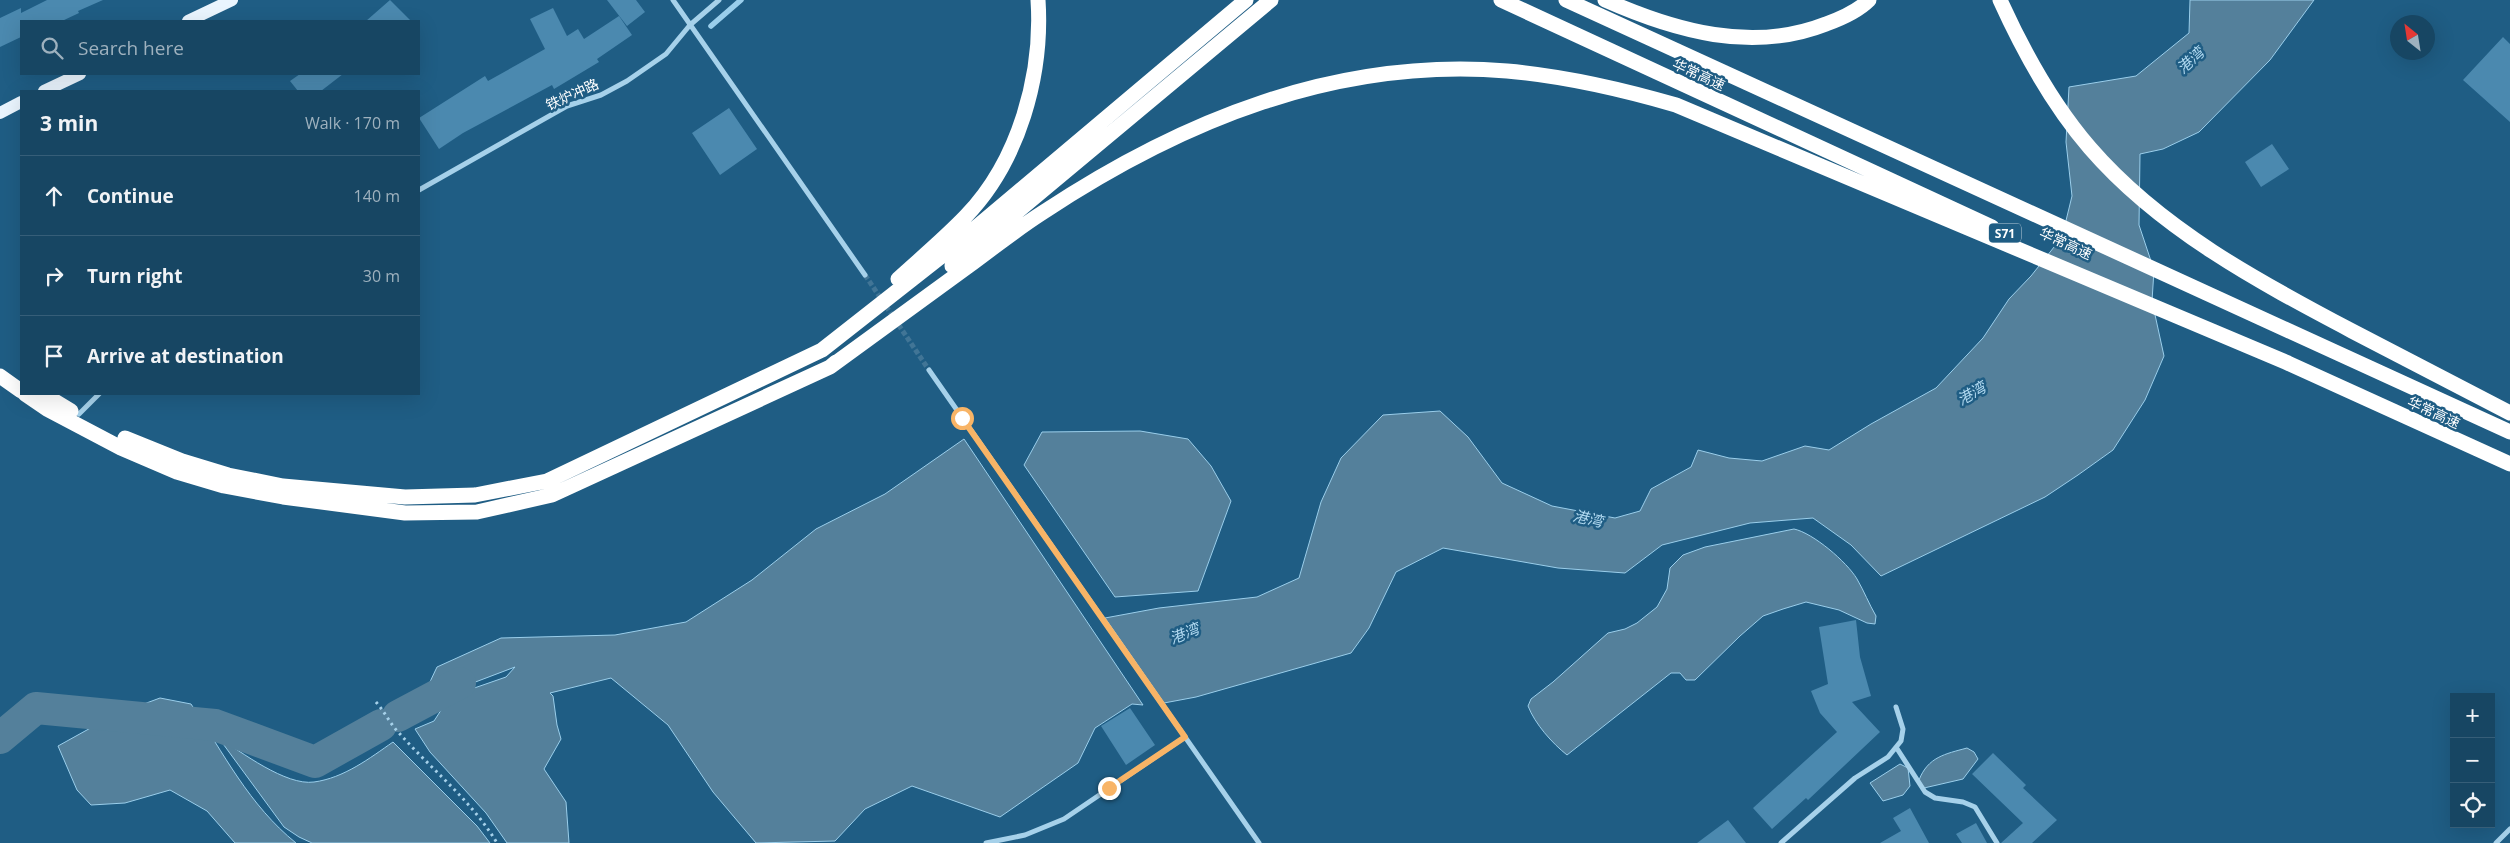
<!DOCTYPE html>
<html lang="en">
<head>
<meta charset="utf-8">
<style>
  :root { --surface:#174663; --page:#204d69; --text:#f1f3f6; --muted:#9eb1be; --line:#365e78 }
  body { margin:0; font-family:"Open Sans","Noto Sans SC",sans-serif; background:var(--page); color:var(--text) }
  .controls { position:absolute; right:15px; bottom:15px; display:grid; overflow:hidden; border-radius:0px; box-shadow:0 5px 20px #0002 }
  .controls button { width:45px; height:45px; display:grid; place-items:center; padding:0; border:0; border-bottom:1px solid var(--line); background:var(--surface); color:var(--text); font:25px sans-serif }
  .compass { position:absolute; left:2390px; top:15px; width:45px; height:45px; border-radius:50%; background:var(--surface); box-shadow:0 5px 20px #0002; rotate:330deg }
  .stop { position:absolute; width:15px; height:15px; margin:-11px; border:4px solid #f8b466; border-radius:50%; background:#fff }
  .stop.end { background:#f8b466; border-color:#fff; box-shadow:0 1px 5px #0008 }
  .list { margin:0; padding:0; list-style:none }
  h2 { display:flex; justify-content:space-between; align-items:center; height:65px; margin:0; padding:0 20px; font-size:21px }
  h2 small { font-size:16px; font-weight:400; color:var(--muted) }
  .list li { display:grid; grid-template-columns:32px 1fr auto; gap:15px; align-items:center; box-sizing:border-box; height:80px; padding:0 20px; border-top:1px solid var(--line) }
  .list b { display:block; font-size:19px; white-space:nowrap }
  .list em { font-size:16px; font-style:normal; color:var(--muted) }
  .icon { flex:none; width:28px; height:28px; fill:none; stroke:currentColor; stroke-width:2; stroke-linecap:round; stroke-linejoin:round }
  .map { position:relative; flex:none; width:2510px; height:843px; overflow:hidden }
  .search { position:absolute; background:var(--surface); box-shadow:0 5px 20px #0002; left:20px; top:20px; width:400px; height:55px; display:flex; align-items:center; gap:12px; box-sizing:border-box; padding:0 18px; border-radius:0px; color:var(--muted); font-size:19px }
  .panel { position:absolute; background:var(--surface); box-shadow:0 5px 20px #0002; left:20px; top:90px; width:400px; height:305px; border-radius:0px }
  .map>svg:first-child { display:block }
  .water { fill:#54809b; stroke:#9aceeb }
  .lines { fill:none; stroke-linecap:round; stroke-linejoin:round }
  .stream { stroke:#9aceeb; stroke-width:5.5 }
  .river { stroke:#54809b; stroke-width:32 }
  .building { fill:#4b89af }
  .minor-tunnel { stroke:#417596; stroke-width:5; stroke-dasharray:5 2.5; stroke-linecap:butt }
  .path { stroke:#a6d1ea; stroke-width:3; stroke-dasharray:2.5 4; stroke-linecap:butt }
  .minor { stroke:#a6d1ea; stroke-width:5 }
  .primary { stroke:#eaf5fe; stroke-width:12 }
  .motorway { stroke:#fff; stroke-width:15 }
  .route { stroke:#f8b466; stroke-width:6 }
  .labels { text-anchor:middle; dominant-baseline:central; stroke-width:5; stroke-linejoin:round; paint-order:stroke }
  .shield { fill:#1f5d84; stroke:#bcceda; stroke-width:1 }
  .shield-label { font-size:12px; font-weight:bold; fill:#fff }
  .street-label { font-size:14px; fill:#fff; stroke:#1f5d84 }
  .water-label { font-size:15px; font-style:italic; fill:#b2daf1; stroke:#1f5d84 }
</style>
</head>
<body>
<div class="map">
<svg width="2510" height="843" viewBox="0 0 2510 843">
  <rect width="100%" height="100%" fill="#1f5d84"/>
  <path class="water" d="M 2190,0 L 2314,0 L 2270,60 L 2199,132 L 2163,149 L 2140,154 L 2139,225 L 2154,270 L 2152,301 L 2164,356 L 2145,400 L 2113,450 L 2078,475 L 2045,497 L 1881,576 L 1851,545 L 1813,518 L 1750,523 L 1662,545 L 1625,573 L 1558,568 L 1443,548 L 1396,572 L 1369,628 L 1351,653 L 1196,697 L 1164,703 L 1105,618 L 1159,608 L 1257,597 L 1299,578 L 1321,502 L 1341,458 L 1383,415 L 1440,411 L 1468,437 L 1502,483 L 1552,506 L 1615,518 L 1640,511 L 1651,489 L 1691,467 L 1698,450 L 1729,458 L 1762,461 L 1805,446 L 1829,450 L 1871,424 L 1936,388 L 1983,338 L 2009,299 L 2031,276 L 2062,237 L 2072,196 L 2066,142 L 2069,87 L 2136,76 L 2189,33 Z
    M 1140,431 L 1188,439 L 1211,466 L 1231,501 L 1198,591 L 1115,597 L 1024,465 L 1042,432 Z
    M 964,439 L 1143,705 L 1132,704 L 1095,728 L 1078,763 L 1000,817 L 912,786 L 865,809 L 835,841 L 756,843 L 713,792 L 668,725 L 611,678 L 550,693 L 553,696 L 557,725 L 561,739 L 544,769 L 566,802 L 569,843 L 507,843 L 486,813 L 430,752 L 415,729 L 434,721 L 445,704 L 457,694 L 506,677 L 515,667 L 420,703 L 437,667 L 501,638 L 615,635 L 686,622 L 752,580 L 816,529 L 885,494 Z
    M 1794,529 C 1813,533 1847,562 1857,579 C 1864,591 1869,604 1876,616 L 1875,624 L 1867,623 L 1839,610 L 1806,602 L 1783,609 L 1763,616 L 1740,636 L 1695,680 L 1686,680 L 1680,673 L 1671,673 L 1567,755 C 1552,743 1535,724 1528,706 L 1531,699 L 1553,682 L 1608,633 L 1625,629 L 1637,623 L 1657,607 L 1667,589 L 1670,568 L 1683,555 L 1705,547 Z
    M 160,698 L 191,704 C 224,754 249,805 296,843 L 235,843 L 207,811 L 170,790 L 125,803 L 91,805 L 77,790 L 58,746 L 114,715 Z
    M 218,737 C 241,752 286,786 314,782 C 344,778 370,758 393,742 L 477,826 L 490,843 L 312,843 L 299,837 L 284,827 Z
    M 1967,748 L 1974,752 L 1978,759 L 1963,779 L 1924,788 L 1919,780 C 1928,757 1945,754 1967,748 Z
    M 1900,764 L 1908,768 L 1910,786 L 1903,795 L 1883,801 L 1870,783 Z"/>
  <g class="lines">
    <path class="stream" d="M 711,26 L 741,0"/>
    <path class="river" d="M 398,716 L 460,683
      M 0,738 L 36,708 L 215,725 L 315,762 L 381,725"/>
  </g>
  <path class="building" d="M 47,0 L 103,0 L 78,11 L 79,13 L 62,21 L 21,21 L 21,37 L 0,47 L 0,18 L 21,8 L 21,13 Z
    M 390,0 L 411,21 L 366,21 Z
    M 607,0 L 636,0 L 645,12 L 627,26 Z
    M 553,8 L 567,36 L 578,29 L 584,39 L 619,16 L 632,35 L 597,59 L 599,62 L 554,89 L 552,85 L 463,133 L 439,149 L 419,118 L 485,76 L 488,81 L 545,49 L 530,19 Z
    M 2503,37 L 2510,44 L 2510,122 L 2463,80 Z
    M 300,74 L 343,74 L 321,91 L 298,91 L 290,81 Z
    M 729,108 L 757,149 L 720,175 L 692,133 Z
    M 2272,144 L 2289,169 L 2261,187 L 2245,162 Z
    M 1856,620 L 1860,657 L 1871,696 L 1852,702 L 1880,732 L 1808,800 L 1806,798 L 1772,829 L 1753,808 L 1837,732 L 1820,713 L 1811,691 L 1828,684 L 1819,627 Z
    M 1130,708 L 1155,745 L 1126,765 L 1101,726 Z
    M 1993,753 L 2026,785 L 2023,788 L 2057,820 L 2032,843 L 2001,843 L 2023,823 L 1972,774 Z
    M 1910,808 L 1929,843 L 1880,843 L 1901,831 L 1893,818 Z
    M 1728,820 L 1746,843 L 1697,843 Z
    M 1976,823 L 1987,843 L 1962,843 L 1956,834 Z"/>
  <g class="lines">
    <path class="minor-tunnel" d="M 865,275 L 929,370"/>
    <path class="path" d="M 376,702 C 385,712 390,724 399,733 C 431,769 472,801 497,843"/>
    <path class="minor" d="M 673,0 L 865,275
      M 419,190 L 567,106 L 601,95 L 627,81 L 666,54 L 690,25 L 719,0
      M 929,370 L 1259,843
      M 79,414 L 99,394
      M 1896,747 L 1925,792 L 1935,798 L 1963,802 L 1975,807 L 1997,843
      M 986,843 L 1025,835 L 1064,819 L 1185,737
      M 1781,843 L 1855,778 L 1888,757 L 1901,741 L 1903,729 L 1896,707
      M 2496,843 L 2510,829"/>
    <path class="primary" d="M 188,21 L 232,0
      M 44,91 L 80,74
      M 0,113 L 21,102"/>
    <path class="motorway" d="M 1501,0 L 1992,227
      M 1566,0 L 2510,432
      M 1605,0 C 1675,31 1752,53 1826,24 C 1840,19 1858,11 1869,0
      M 2000,0 C 2024,53 2052,104 2090,148 C 2160,229 2259,282 2352,331 C 2405,358 2457,386 2510,413
      M 952,266 L 1271,0
      M 898,279 C 921,258 945,238 966,216 C 1019,161 1043,75 1038,0
      M 2281,360 L 2510,464
      M 830,367 C 876,333 923,299 970,265 C 993,248 1017,229 1042,213 C 1181,121 1336,57 1507,71 C 1565,76 1621,89 1676,105 L 2288,363
      M 0,376 L 21,391
      M 25,394 L 47,409 L 121,448 L 177,472 L 224,486 L 283,497 L 405,513 L 477,512 L 552,495 L 830,367 L 836,362
      M 43,394 L 71,411
      M 125,438 L 182,461 L 228,475 L 283,486 L 405,497 L 475,495 L 547,481 L 822,350 L 948,251 L 1246,0"/>
  </g>
  <g class="lines">
    <path class="route" d="M 962,418 L 1185,737 L 1109,788"/>
  </g>
  <g class="labels">
    <rect class="shield" x="1989" y="223.5" width="32" height="19" rx="4"/>
    <g class="shield-label">
      <text x="2005" y="233">S71</text>
    </g>
    <g class="street-label">
      <text transform="translate(1699 74) rotate(25)">华常高速</text>
      <text transform="translate(572 94) rotate(-24)">铁炉冲路</text>
      <text transform="translate(2066 243) rotate(25)">华常高速</text>
      <text transform="translate(2434 412) rotate(25)">华常高速</text>
    </g>
    <g class="water-label">
      <text transform="translate(2190 60) rotate(-43)">港湾</text>
      <text transform="translate(1971 393) rotate(-31)">港湾</text>
      <text transform="translate(1588 518) rotate(13)">港湾</text>
      <text transform="translate(1184 633) rotate(-22)">港湾</text>
    </g>
  </g>
</svg>
<div class="controls">
<button>+</button>
<button>−</button>
<button><svg class="icon" aria-label="locate" viewBox="0 0 24 24"><circle cx="12" cy="12" r="6"/><path d="M12 2v4M12 18v4M2 12h4M18 12h4"/></svg></button>
</div>
<svg class="compass" viewBox="-18 -18 36 36"><path d="M0-13l5 13h-10z" fill="#e53935"/><path d="M0 13l5-13h-10z" fill="#9eb1be"/></svg>
<div class="stop" style="left:962px;top:418px"></div>
<div class="stop end" style="left:1109px;top:788px"></div>
<div class="search"><svg class="icon" aria-label="search" viewBox="0 0 24 24"><circle cx="10" cy="10" r="6"/><path d="M15 15l6 6"/></svg>Search here</div>
<section class="panel">
<h2>3 min<small>Walk · 170 m</small></h2>
<ul class="list">
<li><svg class="icon" aria-label="ahead" viewBox="0 0 24 24"><path d="M12 20V5M6 11l6-6 6 6"/></svg><div><b>Continue</b></div><em>140 m</em></li>
<li><svg class="icon" aria-label="right" viewBox="0 0 24 24"><path d="M7 20v-9h11M14 6l5 5-5 5"/></svg><div><b>Turn right</b></div><em>30 m</em></li>
<li><svg class="icon" aria-label="arrive" viewBox="0 0 24 24"><path d="M6 21V4h12l-3 4 3 4H6"/></svg><div><b>Arrive at destination</b></div></li>
</ul>
</section>
</div>
</body>
</html>
